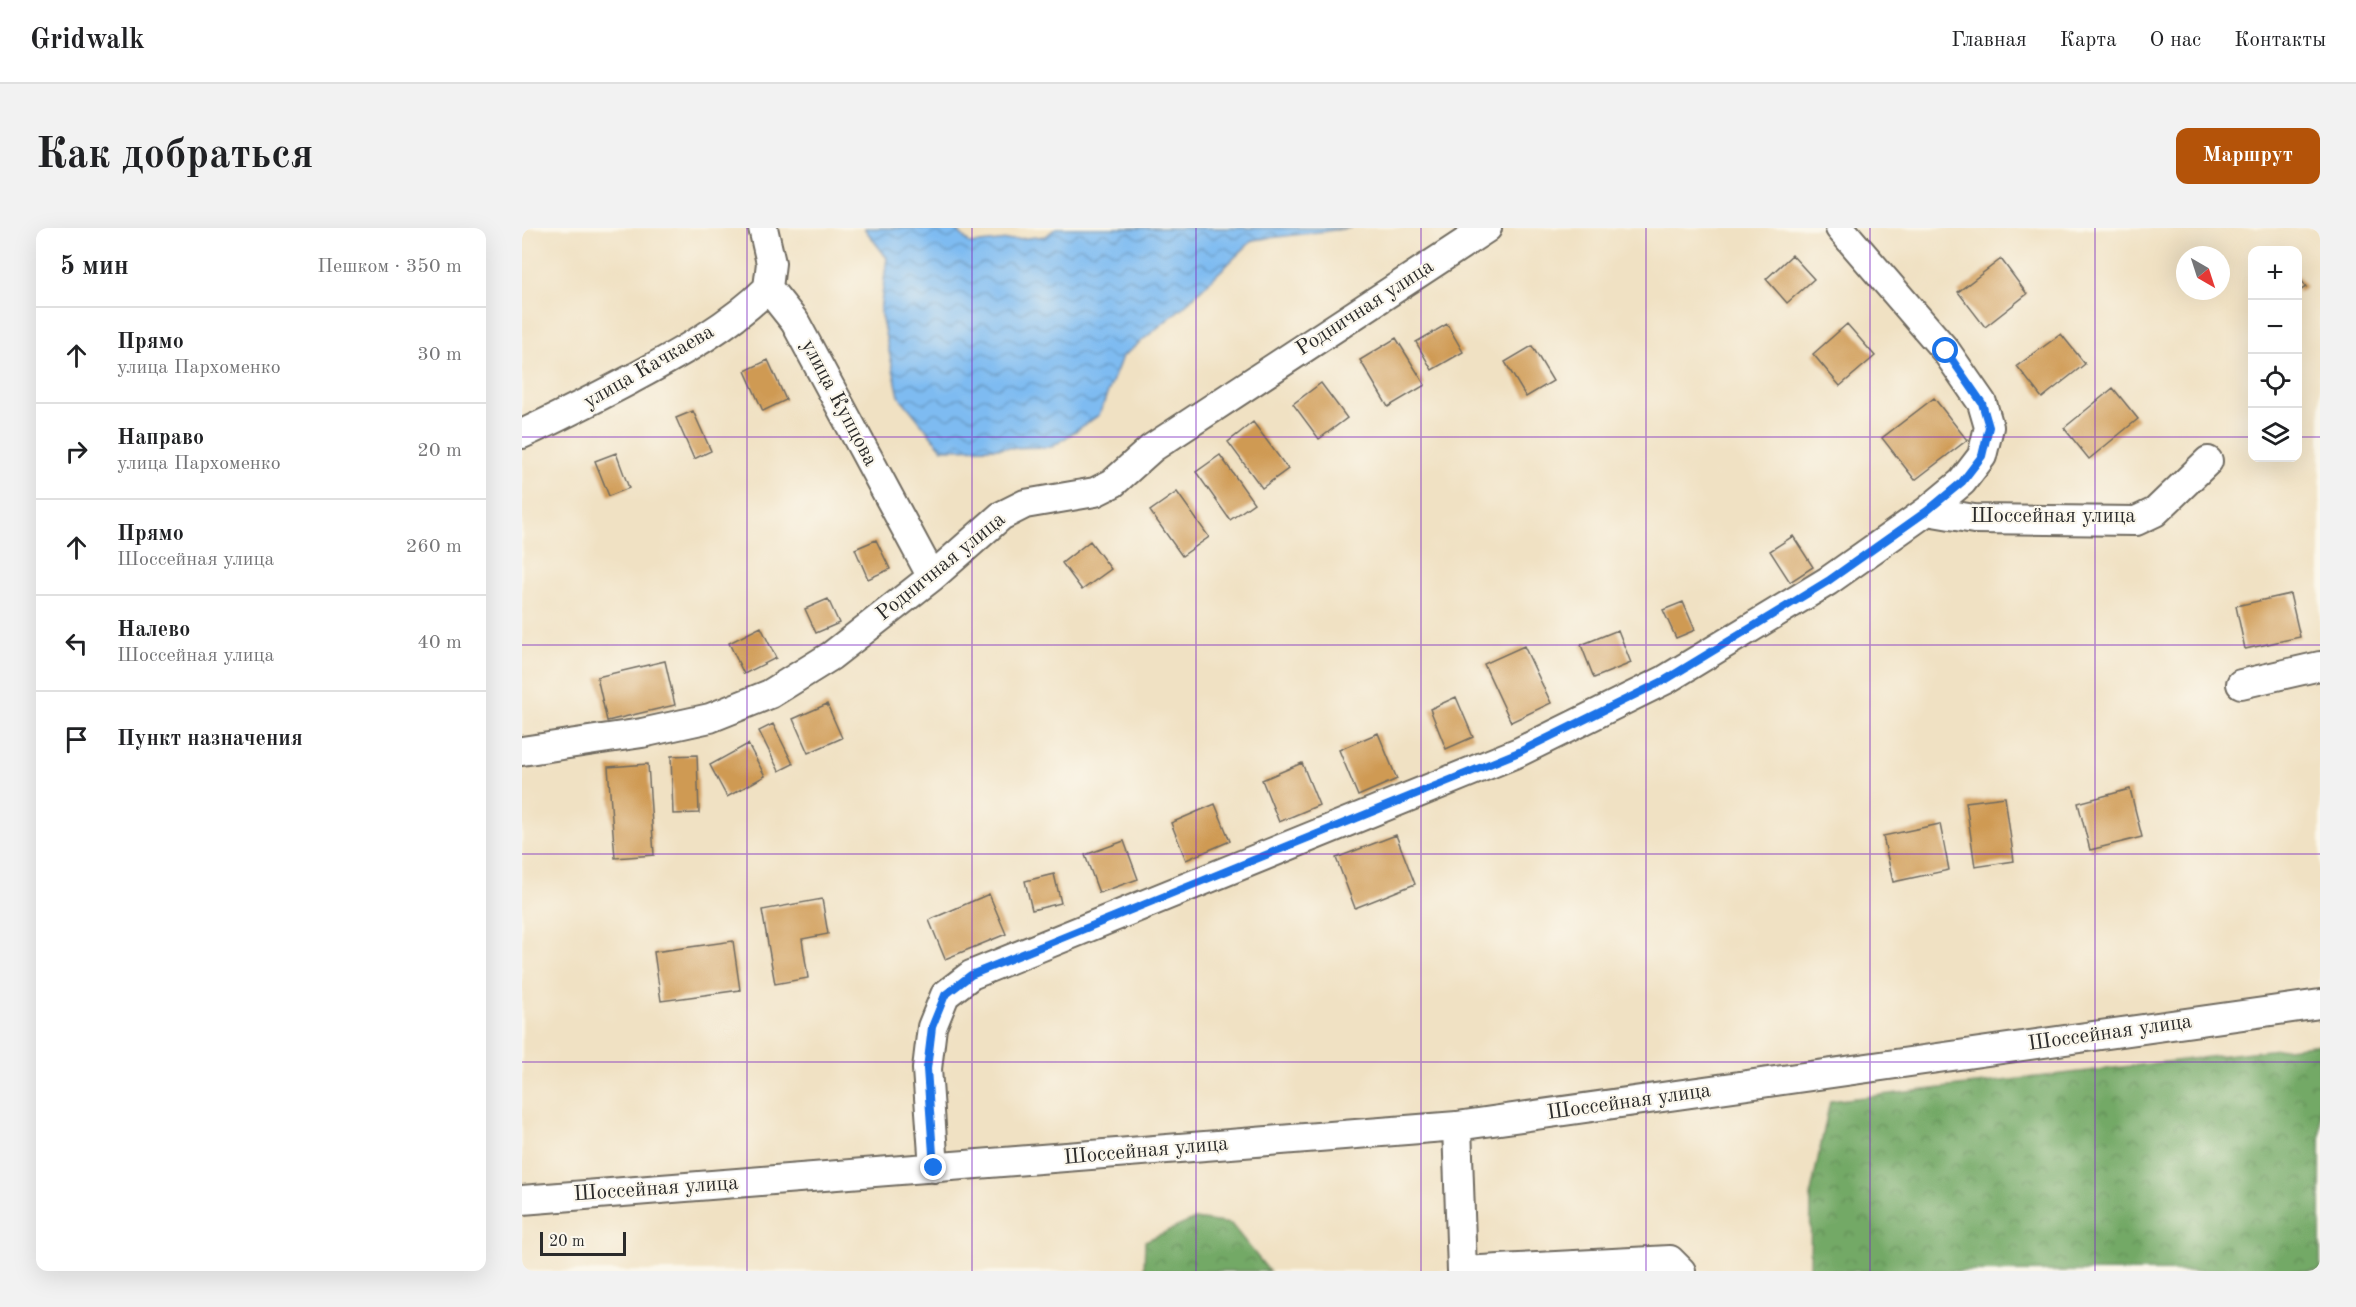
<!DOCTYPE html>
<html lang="ru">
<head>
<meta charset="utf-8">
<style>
  :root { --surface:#fff; --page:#f2f2f2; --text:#202124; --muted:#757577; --line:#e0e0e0; --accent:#b45309 }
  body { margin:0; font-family:"Old Standard TT",serif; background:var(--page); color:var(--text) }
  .controls { position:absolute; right:18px; top:18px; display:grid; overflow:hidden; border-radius:12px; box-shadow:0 6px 24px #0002 }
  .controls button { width:54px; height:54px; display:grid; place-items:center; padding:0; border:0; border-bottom:2px solid var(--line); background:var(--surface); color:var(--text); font:30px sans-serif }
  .compass { position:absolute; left:1654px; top:18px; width:54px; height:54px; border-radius:50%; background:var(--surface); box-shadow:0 6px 24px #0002; rotate:141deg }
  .scale { position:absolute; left:18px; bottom:15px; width:86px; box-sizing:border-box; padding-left:6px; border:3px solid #2b2b2b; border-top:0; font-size:16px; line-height:21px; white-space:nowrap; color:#2b2b2b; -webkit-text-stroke:4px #fbf7ec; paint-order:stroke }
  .stop { position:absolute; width:18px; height:18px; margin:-14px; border:4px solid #1a73e8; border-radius:50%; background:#fff }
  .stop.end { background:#1a73e8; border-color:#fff; box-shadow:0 2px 6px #0008 }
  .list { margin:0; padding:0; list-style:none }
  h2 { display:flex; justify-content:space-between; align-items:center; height:78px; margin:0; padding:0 24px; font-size:26px }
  h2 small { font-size:20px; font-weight:400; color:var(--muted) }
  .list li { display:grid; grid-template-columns:39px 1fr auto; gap:18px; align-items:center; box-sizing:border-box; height:96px; padding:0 24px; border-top:2px solid var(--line) }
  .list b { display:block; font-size:22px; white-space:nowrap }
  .list p { margin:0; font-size:20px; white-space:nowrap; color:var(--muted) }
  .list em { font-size:20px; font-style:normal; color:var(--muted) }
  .icon { flex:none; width:33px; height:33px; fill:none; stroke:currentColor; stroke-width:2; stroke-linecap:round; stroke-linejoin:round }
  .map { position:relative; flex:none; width:1798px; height:1043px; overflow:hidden; border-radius:12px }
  header { display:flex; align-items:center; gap:36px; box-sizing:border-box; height:84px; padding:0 30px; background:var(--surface); border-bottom:2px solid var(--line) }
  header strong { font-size:28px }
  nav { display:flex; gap:33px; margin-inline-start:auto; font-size:21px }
  .intro { display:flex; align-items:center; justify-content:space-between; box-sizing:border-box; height:144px; padding:0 36px }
  h1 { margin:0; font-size:42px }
  .button { padding:15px 27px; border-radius:12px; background:var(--accent); color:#fff; font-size:21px; font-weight:700 }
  main { display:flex; gap:36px; padding:0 36px }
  aside { flex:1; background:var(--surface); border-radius:12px; box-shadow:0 6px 24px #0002 }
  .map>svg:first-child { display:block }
  .forest { fill:url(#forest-crowns); stroke:#4f6a48; stroke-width:1.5 }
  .water { fill:url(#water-waves); stroke:#54738e; stroke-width:1.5 }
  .building { fill:#cf9a53 }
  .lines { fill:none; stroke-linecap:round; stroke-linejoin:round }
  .minor-casing { stroke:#706b60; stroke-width:32 }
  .minor { stroke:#fff; stroke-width:28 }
  .route { stroke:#1a73e8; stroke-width:8 }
  .grid { fill:none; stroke:#7b2cbf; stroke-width:1.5; stroke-opacity:0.55 }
  .labels { text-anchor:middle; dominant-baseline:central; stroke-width:4.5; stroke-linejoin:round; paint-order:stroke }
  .street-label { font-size:21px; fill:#2b2b2b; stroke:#fbf7ec }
</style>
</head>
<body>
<header>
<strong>Gridwalk</strong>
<nav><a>Главная</a><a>Карта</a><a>О нас</a><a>Контакты</a></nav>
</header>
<div class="intro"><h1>Как добраться</h1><a class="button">Маршрут</a></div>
<main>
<aside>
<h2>5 мин<small>Пешком · 350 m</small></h2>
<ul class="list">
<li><svg class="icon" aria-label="ahead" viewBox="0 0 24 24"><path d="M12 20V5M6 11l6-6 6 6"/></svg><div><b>Прямо</b><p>улица Пархоменко</p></div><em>30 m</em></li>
<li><svg class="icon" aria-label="right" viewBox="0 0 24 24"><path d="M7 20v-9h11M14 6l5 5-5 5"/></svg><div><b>Направо</b><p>улица Пархоменко</p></div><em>20 m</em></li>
<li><svg class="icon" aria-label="ahead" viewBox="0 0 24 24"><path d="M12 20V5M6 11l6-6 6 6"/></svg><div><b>Прямо</b><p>Шоссейная улица</p></div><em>260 m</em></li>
<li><svg class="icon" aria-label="left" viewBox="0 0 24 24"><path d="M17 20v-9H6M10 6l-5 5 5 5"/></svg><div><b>Налево</b><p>Шоссейная улица</p></div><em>40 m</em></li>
<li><svg class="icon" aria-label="arrive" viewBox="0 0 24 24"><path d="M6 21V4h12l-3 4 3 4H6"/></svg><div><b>Пункт назначения</b></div></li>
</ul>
</aside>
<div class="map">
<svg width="1798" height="1043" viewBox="0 0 1798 1043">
  <defs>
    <pattern id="forest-crowns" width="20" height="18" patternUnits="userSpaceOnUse" patternTransform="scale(1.5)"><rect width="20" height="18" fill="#73a966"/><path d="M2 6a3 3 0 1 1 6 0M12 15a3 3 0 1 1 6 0" fill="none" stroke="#5f8a54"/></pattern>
    <pattern id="water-waves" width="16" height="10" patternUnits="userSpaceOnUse" patternTransform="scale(1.5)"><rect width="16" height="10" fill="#7ebbf1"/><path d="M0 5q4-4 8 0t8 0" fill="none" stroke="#6798c3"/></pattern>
  </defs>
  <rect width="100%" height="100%" fill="#fbf7ec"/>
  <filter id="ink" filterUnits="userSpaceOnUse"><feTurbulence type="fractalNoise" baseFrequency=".0167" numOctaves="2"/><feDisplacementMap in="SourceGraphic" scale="12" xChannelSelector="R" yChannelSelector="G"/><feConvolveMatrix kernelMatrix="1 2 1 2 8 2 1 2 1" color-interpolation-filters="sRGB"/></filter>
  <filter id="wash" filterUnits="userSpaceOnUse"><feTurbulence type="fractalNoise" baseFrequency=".008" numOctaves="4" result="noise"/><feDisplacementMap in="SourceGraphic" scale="24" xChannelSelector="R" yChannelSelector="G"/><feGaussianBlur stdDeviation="1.35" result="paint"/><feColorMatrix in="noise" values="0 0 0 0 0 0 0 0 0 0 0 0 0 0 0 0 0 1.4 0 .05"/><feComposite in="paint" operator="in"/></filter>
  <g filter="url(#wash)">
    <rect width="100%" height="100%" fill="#f0e1c3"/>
    <path class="forest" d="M 1798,816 L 1798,1043 L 1288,1043 L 1289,964 L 1308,873 Z
      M 673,991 L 709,996 L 747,1043 L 622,1043 L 623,1013 Z"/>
    <path class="water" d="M 342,0 L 433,0 L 448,16 L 524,8 L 534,0 L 829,0 L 731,12 L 662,78 L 600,129 L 577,187 L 530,219 L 420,221 L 377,168 L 358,83 L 365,30 Z"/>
    <g id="blocks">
      <path class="building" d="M 1270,27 L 1292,51 L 1265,75 L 1244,51 Z
        M 1479,31 L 1505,66 L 1463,99 L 1436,64 Z
        M 1776,47 L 1784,59 L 1776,64 Z
        M 925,96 L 941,124 L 910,142 L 894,114 Z
        M 1325,96 L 1353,128 L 1318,158 L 1291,126 Z
        M 1539,106 L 1563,136 L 1520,170 L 1495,138 Z
        M 874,110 L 903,157 L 866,179 L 838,132 Z
        M 1010,118 L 1031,153 L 1004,169 L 983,134 Z
        M 246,132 L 264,172 L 241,183 L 223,143 Z
        M 799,155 L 825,190 L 797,211 L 771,176 Z
        M 1591,160 L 1616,191 L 1567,231 L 1542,200 Z
        M 1412,170 L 1445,212 L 1393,252 L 1360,210 Z
        M 171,183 L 189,223 L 172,231 L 154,190 Z
        M 731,194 L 766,241 L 740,260 L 706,214 Z
        M 94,225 L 107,260 L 87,268 L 73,233 Z
        M 698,227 L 732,275 L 708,292 L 674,244 Z
        M 655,264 L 687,309 L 660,328 L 628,283 Z
        M 1271,308 L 1291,339 L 1268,354 L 1248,323 Z
        M 354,312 L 368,341 L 346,351 L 333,321 Z
        M 568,313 L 589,341 L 560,362 L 540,335 Z
        M 1768,366 L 1778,409 L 1723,421 L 1714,378 Z
        M 306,371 L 317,395 L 294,405 L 283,381 Z
        M 1161,374 L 1173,402 L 1154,410 L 1141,382 Z
        M 239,399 L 254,430 L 222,446 L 207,415 Z
        M 1096,402 L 1109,435 L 1072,450 L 1059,417 Z
        M 1002,418 L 1029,475 L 989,494 L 962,436 Z
        M 143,433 L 153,477 L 85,493 L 75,449 Z
        M 934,469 L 951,509 L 924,521 L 908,481 Z
        M 305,476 L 320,510 L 286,525 L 271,491 Z
        M 251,496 L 271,536 L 257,543 L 237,503 Z
        M 856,505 L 875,551 L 836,568 L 817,522 Z
        M 226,516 L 243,548 L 205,569 L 188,537 Z
        M 175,527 L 177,585 L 151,586 L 149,528 Z
        M 780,535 L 797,577 L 757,594 L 740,552 Z
        M 126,536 L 132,627 L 93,630 L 86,539 Z
        M 1608,561 L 1620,609 L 1568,622 L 1556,575 Z
        M 1483,569 L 1492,633 L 1453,639 L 1444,574 Z
        M 693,576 L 708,613 L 664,632 L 649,595 Z
        M 1418,596 L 1427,642 L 1371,654 L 1361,608 Z
        M 874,607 L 893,656 L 833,680 L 814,630 Z
        M 602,613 L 616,651 L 577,665 L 563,627 Z
        M 532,646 L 539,675 L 510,682 L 503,653 Z
        M 467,666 L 484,706 L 423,731 L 407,692 Z
        M 300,671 L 306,706 L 280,711 L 286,750 L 253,756 L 240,682 Z
        M 211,713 L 218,762 L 139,773 L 132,724 Z"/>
    </g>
  </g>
  <g filter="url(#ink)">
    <use href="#blocks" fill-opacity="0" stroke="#706b60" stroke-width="1.5"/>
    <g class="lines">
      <g class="minor-casing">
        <path id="minor" d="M 241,0 L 249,35 L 246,60 L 273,94 L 410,349
          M 0,206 C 37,189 72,171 108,152 C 156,126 207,99 246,60
          M 1405,283 L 1452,291 L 1614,293 L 1633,284 L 1686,233
          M 1719,456 L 1798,438
          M 0,523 L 120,505 L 188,490 L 248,466 L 309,428 L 410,349 L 479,288 L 503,276 L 573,264 L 591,255 L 630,220 L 965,0
          M 935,898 L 940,1043
          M 412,940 L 405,841 L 410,799 L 423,767 L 449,747 L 997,524 L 1143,452 L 1306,353 L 1405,283 L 1440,254 L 1460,228 L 1467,199 L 1460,175 L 1424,123 L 1318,0
          M 0,972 L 935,898 L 1798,776
          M 940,1043 L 1148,1032 L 1159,1043"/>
      </g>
      <use href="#minor" class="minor"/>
    </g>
  </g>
  <g class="lines" filter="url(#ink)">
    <path class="route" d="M 412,940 L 405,841 L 410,799 L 423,767 L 449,747 L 997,524 L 1143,452 L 1306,353 L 1405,283 L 1440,254 L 1460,228 L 1467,199 L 1460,175 L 1424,123"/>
  </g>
  <path class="grid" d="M 225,0 L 225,1043M 450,0 L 450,1043M 674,0 L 674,1043M 899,0 L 899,1043M 1124,0 L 1124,1043M 1348,0 L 1348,1043M 1573,0 L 1573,1043M 0,209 L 1730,209M 1776,209 L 1798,209M 0,417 L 1798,417M 0,626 L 1798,626M 0,834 L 1798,834"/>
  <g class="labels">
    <g class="street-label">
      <text transform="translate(843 80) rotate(-33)">Родничная улица</text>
      <text transform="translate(127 139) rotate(-30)">улица Качкаева</text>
      <text transform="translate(317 175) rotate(62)">улица Купцова</text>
      <text x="1531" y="288">Шоссейная улица</text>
      <text transform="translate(419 339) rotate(-39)">Родничная улица</text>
      <text transform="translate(1588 805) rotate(-8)">Шоссейная улица</text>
      <text transform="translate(1107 874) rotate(-8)">Шоссейная улица</text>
      <text transform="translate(624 923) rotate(-5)">Шоссейная улица</text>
      <text transform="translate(134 961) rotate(-4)">Шоссейная улица</text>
    </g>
  </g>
</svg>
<div class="controls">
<button>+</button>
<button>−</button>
<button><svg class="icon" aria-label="locate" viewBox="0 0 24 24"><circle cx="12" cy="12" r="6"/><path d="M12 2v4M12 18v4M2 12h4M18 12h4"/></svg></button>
<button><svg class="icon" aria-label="layers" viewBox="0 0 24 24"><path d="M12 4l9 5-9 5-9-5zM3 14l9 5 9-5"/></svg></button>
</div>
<svg class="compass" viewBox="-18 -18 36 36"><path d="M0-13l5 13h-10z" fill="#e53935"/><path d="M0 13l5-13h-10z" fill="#757577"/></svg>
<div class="scale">20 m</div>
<div class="stop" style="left:1424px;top:123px"></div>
<div class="stop end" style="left:412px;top:940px"></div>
</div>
</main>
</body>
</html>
